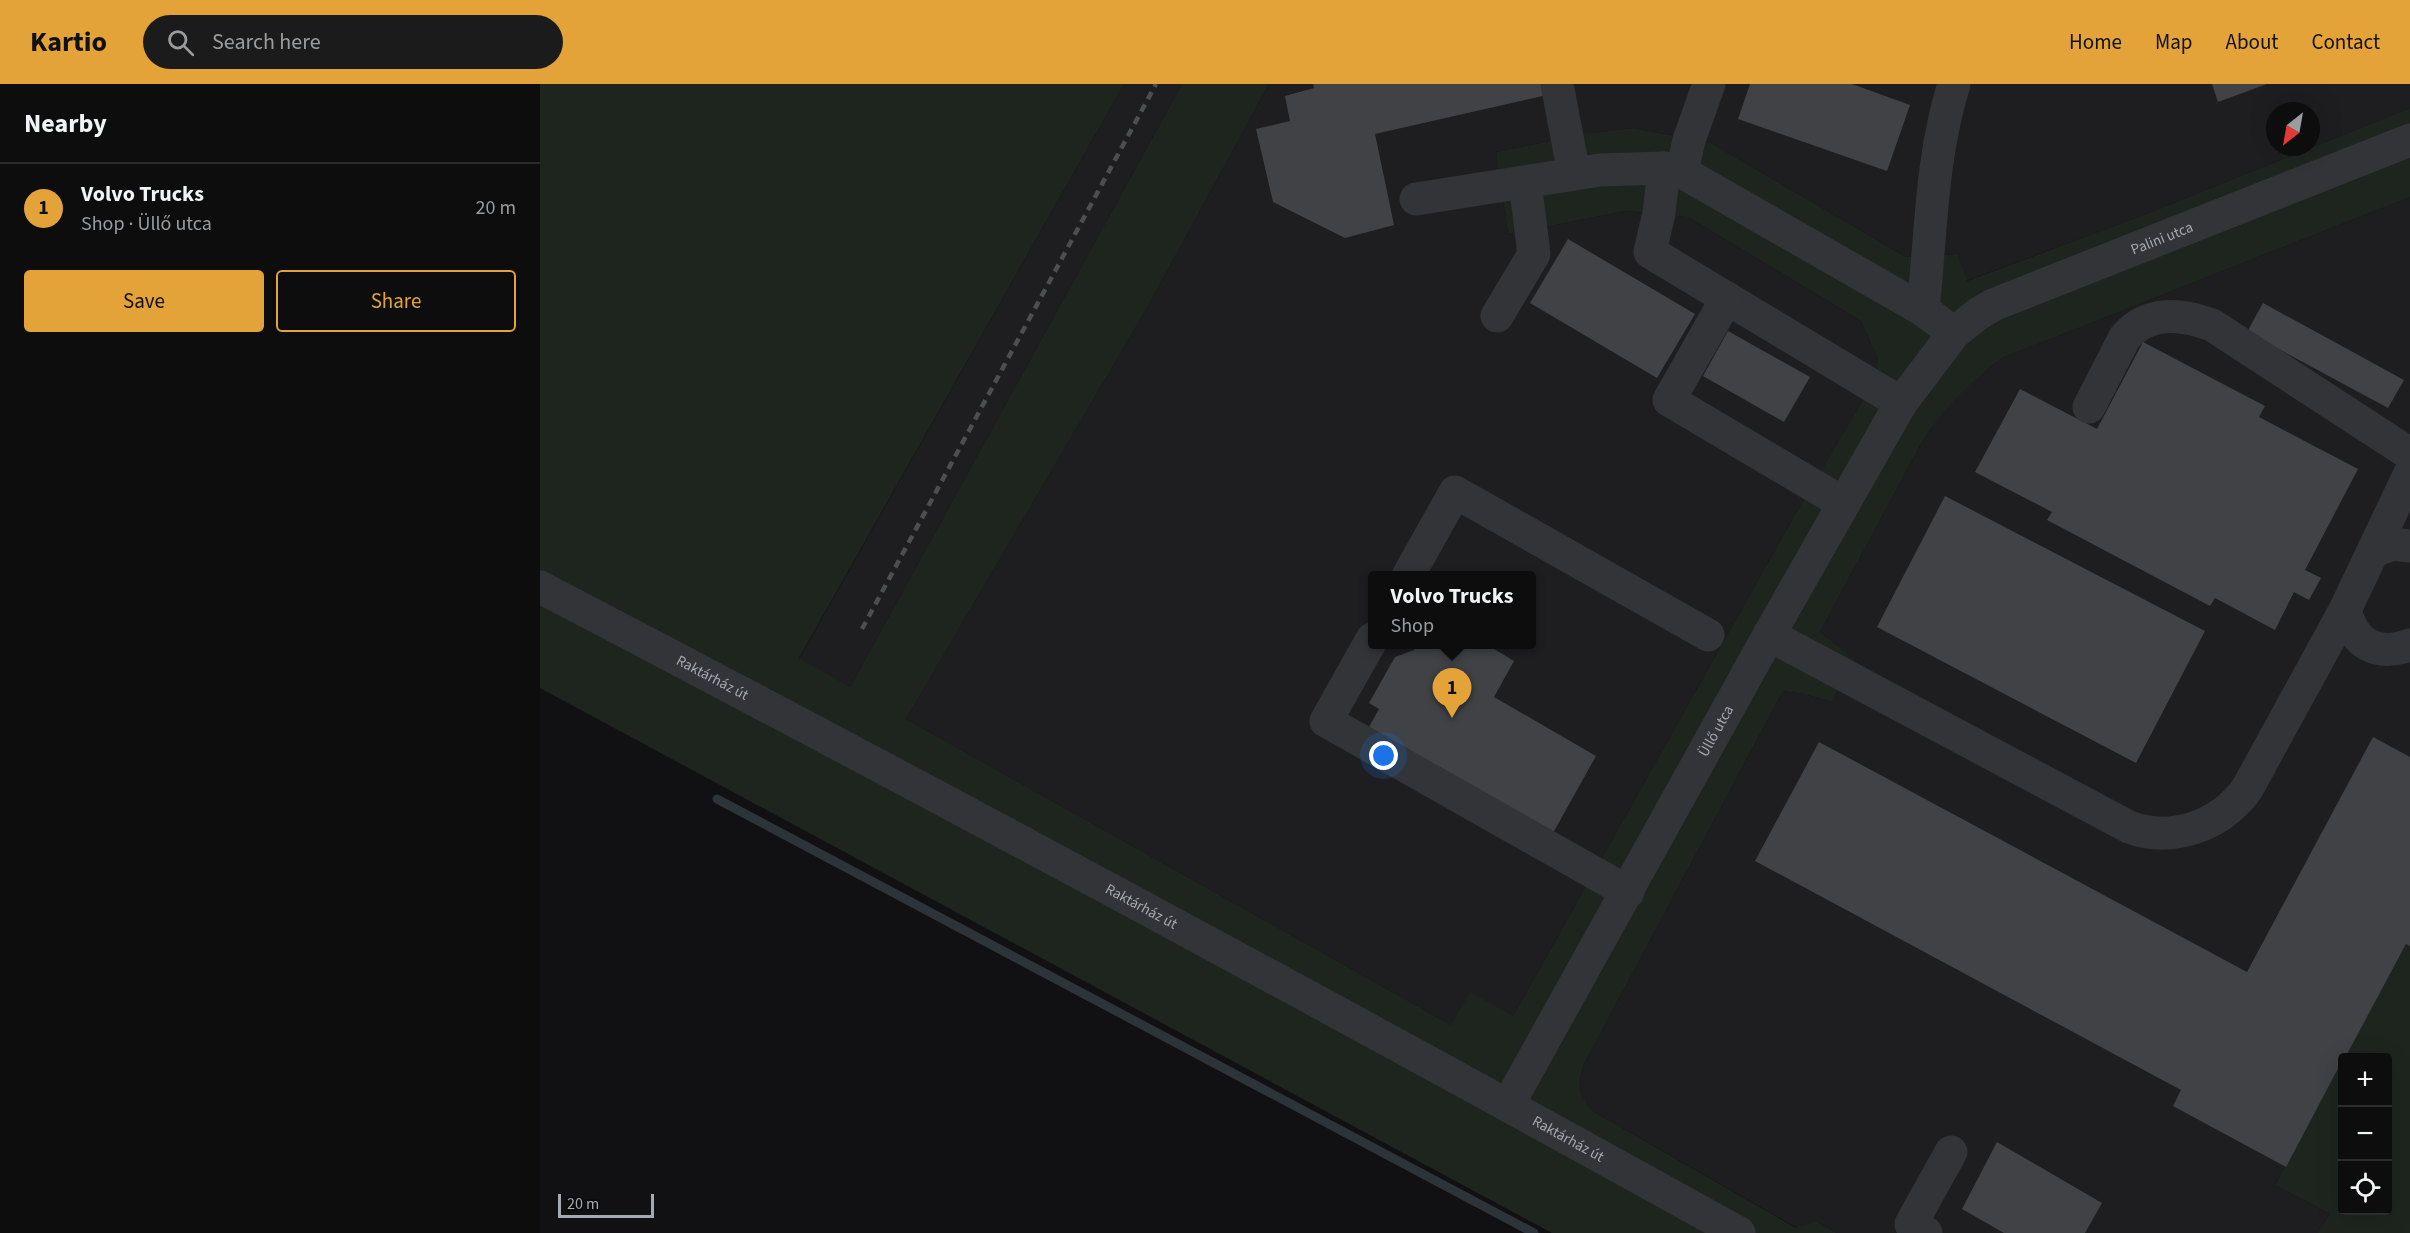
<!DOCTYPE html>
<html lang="en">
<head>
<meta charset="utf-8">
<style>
  :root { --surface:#0d0d0e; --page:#1b1b1c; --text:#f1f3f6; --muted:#9a9c9e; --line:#2d2d2e; --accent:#e3a339 }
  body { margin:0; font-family:"Source Sans 3",sans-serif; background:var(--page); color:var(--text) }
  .controls { position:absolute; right:18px; bottom:18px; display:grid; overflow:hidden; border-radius:6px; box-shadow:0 6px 24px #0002 }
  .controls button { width:54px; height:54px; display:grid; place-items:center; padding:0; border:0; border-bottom:2px solid var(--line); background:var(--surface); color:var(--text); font:30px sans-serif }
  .compass { position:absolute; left:1726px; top:18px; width:54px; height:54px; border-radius:50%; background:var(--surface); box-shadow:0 6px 24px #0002; rotate:211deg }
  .scale { position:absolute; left:18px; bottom:15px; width:96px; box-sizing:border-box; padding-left:6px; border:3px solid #a4a9b2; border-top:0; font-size:16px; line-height:21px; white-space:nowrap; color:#a4a9b2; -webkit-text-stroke:4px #0c0c0e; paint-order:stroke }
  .you { position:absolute; left:844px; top:672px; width:21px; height:21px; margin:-15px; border:4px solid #fff; border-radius:50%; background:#1a73e8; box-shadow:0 0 0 9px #1a73e833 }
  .badge { display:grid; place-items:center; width:39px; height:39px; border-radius:50%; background:var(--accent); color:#111; font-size:20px; font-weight:700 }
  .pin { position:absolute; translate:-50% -50px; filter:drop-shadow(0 2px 3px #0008) }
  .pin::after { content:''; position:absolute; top:32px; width:21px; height:18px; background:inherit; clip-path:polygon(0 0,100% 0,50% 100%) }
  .popup { position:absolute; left:828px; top:487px; width:168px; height:78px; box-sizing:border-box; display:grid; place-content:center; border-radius:6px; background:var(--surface); filter:drop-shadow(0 2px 4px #0005); font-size:20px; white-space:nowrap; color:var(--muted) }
  .popup b { font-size:22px; color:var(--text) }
  .popup::after { content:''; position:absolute; left:50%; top:100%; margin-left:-12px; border:12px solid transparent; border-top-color:var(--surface) }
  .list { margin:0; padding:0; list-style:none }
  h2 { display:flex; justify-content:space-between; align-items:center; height:78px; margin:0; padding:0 24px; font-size:26px }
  h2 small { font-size:20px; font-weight:400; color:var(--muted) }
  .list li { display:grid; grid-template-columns:39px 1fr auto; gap:18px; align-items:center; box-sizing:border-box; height:90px; padding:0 24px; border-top:2px solid var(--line) }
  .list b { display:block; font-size:22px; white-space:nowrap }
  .list p { margin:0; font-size:20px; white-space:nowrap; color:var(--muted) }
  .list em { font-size:20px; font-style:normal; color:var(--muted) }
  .actions { display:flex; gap:12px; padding:18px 24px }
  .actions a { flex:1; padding:14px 0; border:2px solid var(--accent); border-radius:6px; text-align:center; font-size:21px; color:var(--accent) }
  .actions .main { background:var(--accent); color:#111 }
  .icon { flex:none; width:33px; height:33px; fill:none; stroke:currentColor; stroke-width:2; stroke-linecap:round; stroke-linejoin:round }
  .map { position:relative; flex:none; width:1870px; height:1149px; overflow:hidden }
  header { display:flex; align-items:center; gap:36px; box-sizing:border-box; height:84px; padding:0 30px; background:var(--accent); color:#111 }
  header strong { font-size:28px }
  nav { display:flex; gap:33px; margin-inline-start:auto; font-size:21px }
  .search { width:420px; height:54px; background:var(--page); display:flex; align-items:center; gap:15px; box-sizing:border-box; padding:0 21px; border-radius:33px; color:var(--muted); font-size:22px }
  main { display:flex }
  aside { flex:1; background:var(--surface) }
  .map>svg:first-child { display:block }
  .built { fill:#1e1e20; fill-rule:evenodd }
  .green { fill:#1e251f }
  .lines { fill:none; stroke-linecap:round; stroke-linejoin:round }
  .stream { stroke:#2c343a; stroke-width:9 }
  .building { fill:#404246 }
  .minor { stroke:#333437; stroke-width:33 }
  .rail { stroke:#4c4e52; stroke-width:4.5; stroke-dasharray:8 6; stroke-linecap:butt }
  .labels { text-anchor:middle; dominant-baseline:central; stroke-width:4.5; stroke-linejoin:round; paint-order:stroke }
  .street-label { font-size:15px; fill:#a4a9b2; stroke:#0c0c0e }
</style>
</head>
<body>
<header>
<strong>Kartio</strong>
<div class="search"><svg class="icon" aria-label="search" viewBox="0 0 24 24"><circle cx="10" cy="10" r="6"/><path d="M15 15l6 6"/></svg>Search here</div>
<nav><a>Home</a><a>Map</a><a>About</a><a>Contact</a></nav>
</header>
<main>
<aside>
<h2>Nearby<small></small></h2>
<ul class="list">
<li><span class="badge">1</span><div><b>Volvo Trucks</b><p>Shop · Üllő utca</p></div><em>20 m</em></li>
</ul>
<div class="actions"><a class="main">Save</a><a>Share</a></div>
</aside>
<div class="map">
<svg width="1870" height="1149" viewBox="0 0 1870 1149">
  <rect width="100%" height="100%" fill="#111113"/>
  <path class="built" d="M 584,0 L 642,0 L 310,603 L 259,575 Z
    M 729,0 L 1870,0 L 1870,24 L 1614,127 L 1426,197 L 1418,170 L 1366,173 L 1171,59 L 1093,44 L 1044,50 L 956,68 L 968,150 L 1086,127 L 1148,133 L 1321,237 L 1338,275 L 1338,290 L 1248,443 L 973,932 L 911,941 L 366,635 L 608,222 ZM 1735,27 L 1771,27 L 1771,63 L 1735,63 ZM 832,492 L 992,492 L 992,560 L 832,560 Z
    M 1870,113 L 1870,862 L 1866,860 L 1735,1101 L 1790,1130 L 1777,1149 L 1297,1149 L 1276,1137 L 1257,1144 L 1051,1026 L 1040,1012 L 1039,1000 L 1044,980 L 1243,607 L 1264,610 L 1290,618 L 1315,575 L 1280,548 L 1383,356 L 1402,328 L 1422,306 L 1462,274 Z"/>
  <path class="green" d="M 0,0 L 584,0 L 259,574 L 310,603 L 642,0 L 729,0 L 608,222 L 366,635 L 911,941 L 930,908 L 973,932 L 1248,443 L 1338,290 L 1338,275 L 1321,237 L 1148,133 L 1086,127 L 968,150 L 956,68 L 1044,50 L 1093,44 L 1171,59 L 1366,173 L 1418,170 L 1427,197 L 1614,127 L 1870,24 L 1870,113 L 1462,274 C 1428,301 1407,320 1383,356 L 1280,548 L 1315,575 L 1291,618 L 1264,610 L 1243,607 L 1044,980 C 1038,1002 1036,1007 1051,1026 L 1256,1144 L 1276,1137 L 1297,1149 L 1012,1149 L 0,604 Z
    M 1866,860 L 1870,862 L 1870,1149 L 1777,1149 L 1790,1130 L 1735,1101 L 1802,977 L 1802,1126 L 1848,1126 L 1848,974 L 1805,973 Z"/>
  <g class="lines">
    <path class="stream" d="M 177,715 L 994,1149"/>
  </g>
  <path class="building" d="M 773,0 L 1005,0 L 1007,11 L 835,50 L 854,141 L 805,154 L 733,118 L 716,45 L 750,37 L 745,12 L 774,4 Z
    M 1210,0 L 1312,0 L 1370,21 L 1347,87 L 1198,35 Z
    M 1672,0 L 1727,0 L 1678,18 Z
    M 1028,155 L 1155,230 L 1117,294 L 990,219 Z
    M 1723,219 L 1864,296 L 1848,324 L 1707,248 Z
    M 1188,247 L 1270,293 L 1244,338 L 1163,292 Z
    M 1603,258 L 1725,322 L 1719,333 L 1818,385 L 1765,486 L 1781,494 L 1769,516 L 1754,508 L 1735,546 L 1675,514 L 1670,522 L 1507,436 L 1512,428 L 1435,388 L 1480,305 L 1557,345 Z
    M 1405,412 L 1665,547 L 1596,679 L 1337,543 Z
    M 878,560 L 946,560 L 974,577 L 954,613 L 1056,672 L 1013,749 L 829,643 L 839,625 L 829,619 L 855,573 L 874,566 Z
    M 1833,653 L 1870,673 L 1870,862 L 1866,860 L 1805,974 L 1802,974 L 1802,977 L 1746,1083 L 1633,1022 L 1641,1006 L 1215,777 L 1279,658 L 1707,888 Z
    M 1457,1058 L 1562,1119 L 1545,1149 L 1464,1149 L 1422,1125 Z"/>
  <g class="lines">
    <g class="minor">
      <path d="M 1017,0 L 1034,90"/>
      <path d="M 1124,84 L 1119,129 L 1110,168 L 1361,319"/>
      <path d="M 1142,88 L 1149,56 L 1169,0"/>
      <path d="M 876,115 L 1060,86 L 1124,84 L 1142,88 L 1383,226 L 1414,249"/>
      <path d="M 1187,214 L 1129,316 L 1303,419"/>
      <path d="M 1383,226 C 1391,151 1391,73 1414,0"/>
      <path d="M 957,232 L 994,170 L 985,98"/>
      <path d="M 1549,323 L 1585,253 C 1609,226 1641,230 1672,241 L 1870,370"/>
      <path d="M 1834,467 L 1853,460 L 1870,462"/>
      <path d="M 868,492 L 915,408 L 1168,551"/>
      <path id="s1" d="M 0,503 C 402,713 802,929 1199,1149"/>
      <path d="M 1805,526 C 1814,560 1836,573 1870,561"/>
      <path d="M 1229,551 L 1589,743 C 1632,759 1680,742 1707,705 L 1805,526 L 1870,389"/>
      <path d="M 832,555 L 786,637 L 1088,808"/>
      <path id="s2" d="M 968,1021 L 1229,551 L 1361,319 L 1414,249 L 1438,230 L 1453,221 L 1870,56"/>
      <path d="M 1386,1149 L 1371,1140 L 1411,1068"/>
    </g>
    <path class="rail" d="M 322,545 L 616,0"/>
  </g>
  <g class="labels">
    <g class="street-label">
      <text stroke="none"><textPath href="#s2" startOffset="1122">Palini utca</textPath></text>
      <text stroke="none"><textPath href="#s1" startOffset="195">Raktárház út</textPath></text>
      <text stroke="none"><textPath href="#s2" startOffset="428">Üllő utca</textPath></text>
      <text stroke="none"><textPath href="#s1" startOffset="681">Raktárház út</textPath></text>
      <text stroke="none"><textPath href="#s1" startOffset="1167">Raktárház út</textPath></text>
    </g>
  </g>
</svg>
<div class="controls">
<button>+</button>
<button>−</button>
<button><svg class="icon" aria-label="locate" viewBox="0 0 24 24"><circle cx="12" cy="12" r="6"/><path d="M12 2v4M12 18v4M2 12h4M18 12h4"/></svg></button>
</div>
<svg class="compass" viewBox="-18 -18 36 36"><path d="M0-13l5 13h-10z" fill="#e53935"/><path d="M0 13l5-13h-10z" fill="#9a9c9e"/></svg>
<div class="scale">20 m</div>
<div class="you"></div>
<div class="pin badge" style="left:912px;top:634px">1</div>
<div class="popup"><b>Volvo Trucks</b>Shop</div>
</div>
</main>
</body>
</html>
